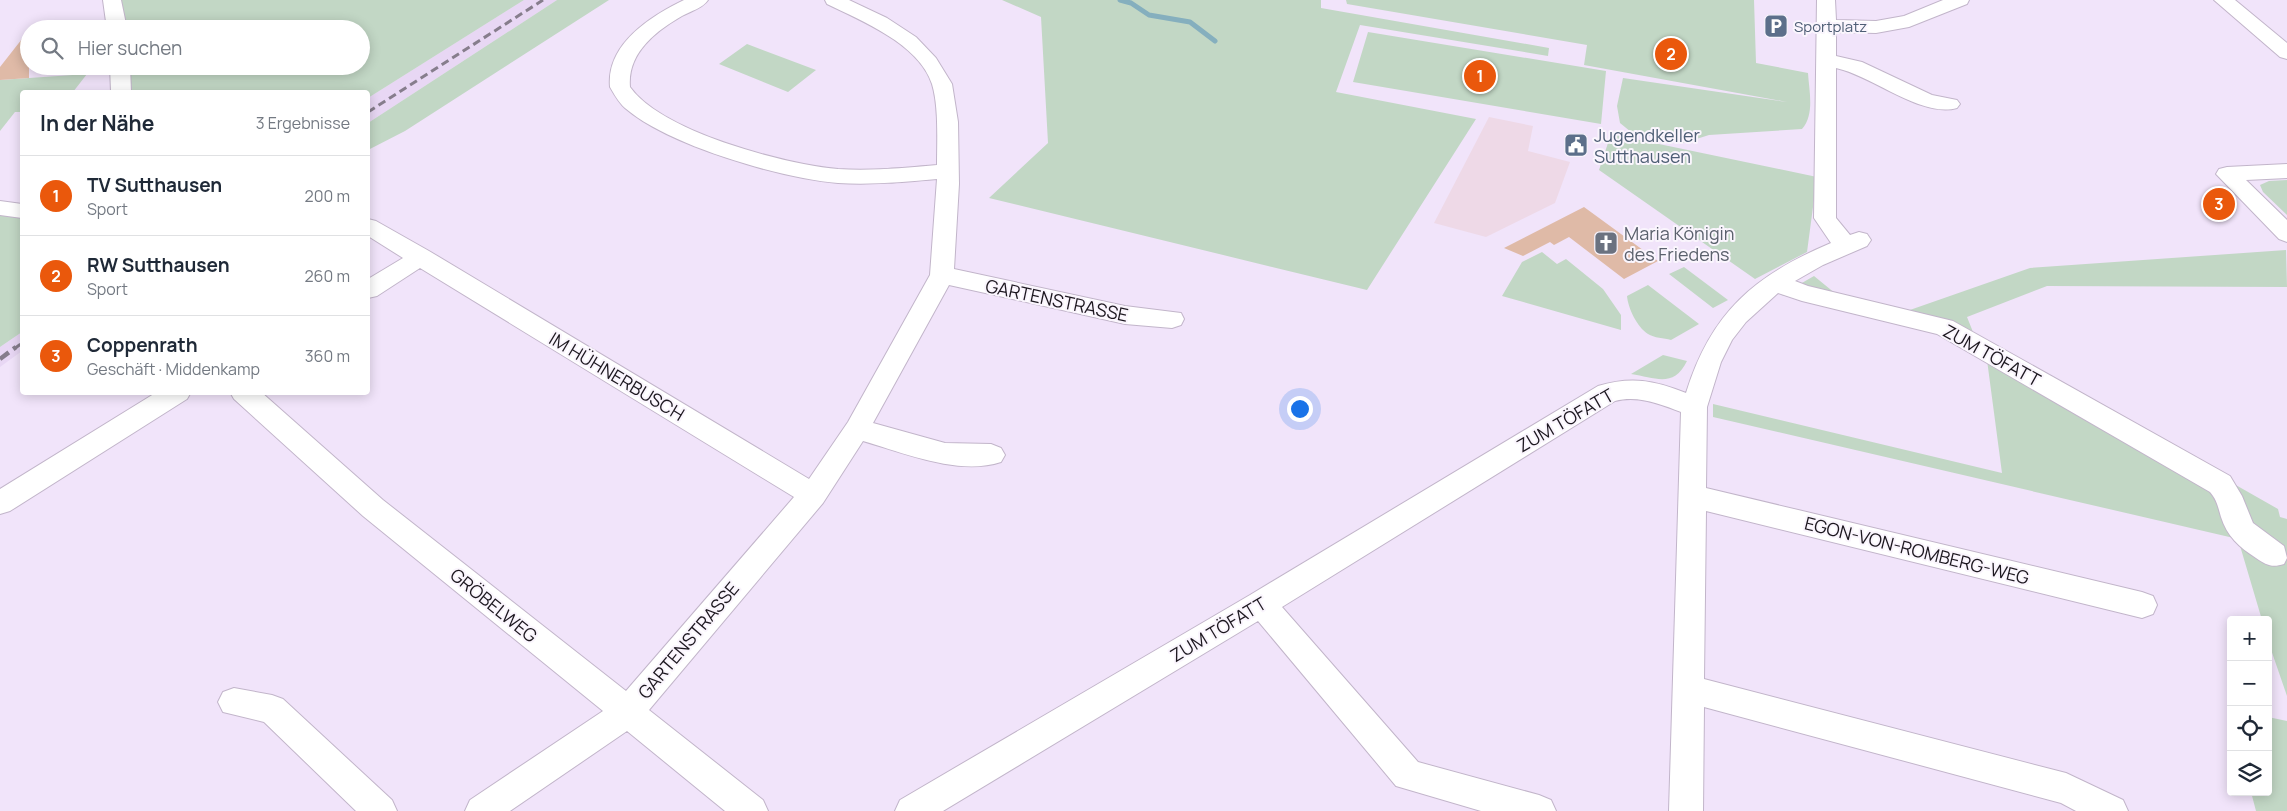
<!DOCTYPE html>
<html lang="de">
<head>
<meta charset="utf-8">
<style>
  :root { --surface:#fff; --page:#f6f6f7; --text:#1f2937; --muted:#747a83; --line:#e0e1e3; --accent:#ea580c }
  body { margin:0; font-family:Manrope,sans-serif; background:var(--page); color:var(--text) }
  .controls { position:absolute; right:15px; bottom:15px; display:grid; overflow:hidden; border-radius:5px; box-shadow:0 2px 12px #0003 }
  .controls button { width:45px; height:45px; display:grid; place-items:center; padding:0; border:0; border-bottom:1px solid var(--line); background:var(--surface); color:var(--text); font:25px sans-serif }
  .you { position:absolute; left:1299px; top:408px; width:18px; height:18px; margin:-12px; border:4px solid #fff; border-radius:50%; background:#1a73e8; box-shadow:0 0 0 8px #1a73e833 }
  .badge { display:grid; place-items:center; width:32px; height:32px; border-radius:50%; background:var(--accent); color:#fff; font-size:16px; font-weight:700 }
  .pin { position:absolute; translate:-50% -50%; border:2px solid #fff; box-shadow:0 1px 5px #0006 }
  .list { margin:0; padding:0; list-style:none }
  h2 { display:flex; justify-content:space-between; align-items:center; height:65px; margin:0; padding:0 20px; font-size:21px }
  h2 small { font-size:16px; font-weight:400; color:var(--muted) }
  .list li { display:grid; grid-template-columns:32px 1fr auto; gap:15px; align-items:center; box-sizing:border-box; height:80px; padding:0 20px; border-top:1px solid var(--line) }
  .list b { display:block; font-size:19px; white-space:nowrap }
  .list p { margin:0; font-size:16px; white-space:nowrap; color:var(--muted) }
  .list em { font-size:16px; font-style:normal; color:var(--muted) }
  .icon { flex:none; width:28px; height:28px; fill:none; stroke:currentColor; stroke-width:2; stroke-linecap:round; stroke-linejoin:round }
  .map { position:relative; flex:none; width:2287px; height:811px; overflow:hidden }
  .search { position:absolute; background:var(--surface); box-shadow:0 2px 12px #0003; left:20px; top:20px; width:350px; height:55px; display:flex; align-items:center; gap:12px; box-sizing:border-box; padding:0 18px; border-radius:28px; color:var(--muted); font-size:19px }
  .panel { position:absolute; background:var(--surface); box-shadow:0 2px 12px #0003; left:20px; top:90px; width:350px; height:305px; border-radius:5px }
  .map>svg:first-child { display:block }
  .built { fill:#e8d7f4 }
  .education { fill:#eed9e7 }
  .green { fill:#c2d7c5 }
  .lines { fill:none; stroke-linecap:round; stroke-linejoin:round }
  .stream { stroke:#85afbe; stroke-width:5 }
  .building { fill:#dfbaa7 }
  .minor-casing { stroke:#c2b5ca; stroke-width:2 }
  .minor { fill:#fff; fill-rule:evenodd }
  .rail-far1 { stroke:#867d8c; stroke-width:3; stroke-dasharray:8 4.5; stroke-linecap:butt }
  .rail { stroke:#867d8c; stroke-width:4.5; stroke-dasharray:11 5.5; stroke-linecap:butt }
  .labels { text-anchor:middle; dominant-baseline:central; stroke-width:4; stroke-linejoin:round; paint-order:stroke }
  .far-service-label { font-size:15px; fill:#4e5e75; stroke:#faf5fd; text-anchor:start }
  .service-label { font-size:18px; fill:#4e5e75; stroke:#faf5fd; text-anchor:start }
  .worship-label { font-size:18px; fill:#5b616d; stroke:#faf5fd; text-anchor:start }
  .street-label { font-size:18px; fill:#1c171f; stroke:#faf5fd }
</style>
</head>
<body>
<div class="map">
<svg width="2287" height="811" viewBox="0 0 2287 811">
  <rect width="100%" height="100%" fill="#f1e4fa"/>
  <path class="built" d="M 524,0 L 557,0 L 368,123 L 368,98 Z
    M 22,332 L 22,351 L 0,367 L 0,347 Z"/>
  <path class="education" d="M 1489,117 L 1533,126 L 1528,151 L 1570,162 L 1555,203 L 1486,237 L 1434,223 Z"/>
  <path class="green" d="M 120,0 L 524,0 L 368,98 L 368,92 L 132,92 L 129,66 L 361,66 L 361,29 L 124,29 Z
    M 557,0 L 609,0 L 405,131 L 368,150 L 368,123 Z
    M 1002,0 L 1321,0 L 1321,8 L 1549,48 L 1548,56 L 1360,25 L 1336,92 L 1476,119 L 1367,290 L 989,198 L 1048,143 L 1041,17 Z
    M 1346,0 L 1754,0 L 1756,63 L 1808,73 C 1809,91 1815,114 1802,129 L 1709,135 L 1684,143 L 1631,132 L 1620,123 L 1617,106 L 1623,78 L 1787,102 L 1584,65 L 1587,45 L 1347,4 Z
    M 1368,32 L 1606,71 L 1601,124 L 1353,82 Z
    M 747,44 L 816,70 L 788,92 L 719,64 Z
    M 87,74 L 73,92 L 22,92 L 22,112 L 15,112 L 0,131 L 0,80 Z
    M 1611,134 L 1817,177 L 1807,252 L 1755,279 L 1599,170 Z
    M 2287,180 L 2287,215 L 2263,192 L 2260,185 L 2269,181 Z
    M 0,214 L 22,216 L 22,332 L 0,347 Z
    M 2286,250 L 2287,287 L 2047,286 L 1967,317 L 1975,337 L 2278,509 L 2280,517 L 2287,519 L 2287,696 L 2268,641 L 2268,620 L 2262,620 L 2238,539 L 1713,417 L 1713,404 L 2002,473 L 1987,360 L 1935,332 L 1781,295 L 1814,276 L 1836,294 L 1907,311 L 2030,268 Z
    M 1542,252 L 1557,264 L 1566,259 L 1603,289 L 1621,315 L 1621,330 L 1502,296 L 1522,262 Z
    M 1684,267 L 1728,300 L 1713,308 L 1669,274 Z
    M 1648,285 L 1699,324 L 1671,340 C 1664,338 1654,338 1648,334 C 1637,327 1628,308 1627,296 Z
    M 1663,355 L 1687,361 C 1674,388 1656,378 1631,374 Z
    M 2268,717 L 2287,721 L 2287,811 L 2256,811 L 2251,792 L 2268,792 Z"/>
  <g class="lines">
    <path class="stream" d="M 1120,0 L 1131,3 L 1149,15 L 1190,22 L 1215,41"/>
  </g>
  <path class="building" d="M 29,30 L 29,78 L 0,80 L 0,67 Z
    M 1584,207 L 1658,261 L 1624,279 L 1569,237 L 1554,245 L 1550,242 L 1523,256 L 1504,248 Z"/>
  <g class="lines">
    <g class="minor-casing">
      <path id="minor" d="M 103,0 L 121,0 L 127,29 L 107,29 Z
        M 684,0 L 708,0 C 703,8 691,11 682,16 C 656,31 627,53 630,87 C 662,132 784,164 838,169 C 871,171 904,168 937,165 C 937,141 939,107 932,84 C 919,44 862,21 827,4 L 825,0 L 849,0 L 887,18 L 916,37 L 936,58 L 952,84 L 958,122 L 959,184 L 954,269 L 1125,306 L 1181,313 L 1184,319 L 1181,325 L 1172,328 L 1125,324 L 949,285 L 873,423 L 945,443 L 991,444 L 1001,448 L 1005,455 L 1001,462 C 959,476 904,453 863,441 L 823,503 L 649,710 L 763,800 L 768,811 L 725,811 L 627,731 L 510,811 L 465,811 L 470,800 L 603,711 L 363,516 L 234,399 L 230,392 L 261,392 L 383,500 L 626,691 L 794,497 L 420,268 L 377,296 L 368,298 L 368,279 L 403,258 L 368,236 L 368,219 L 376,221 L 429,251 L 809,479 L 848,422 L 930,275 L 937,179 C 904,182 871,185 838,183 C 781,178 669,146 625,108 C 619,103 614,94 610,87 C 606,44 651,16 684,0 Z
        M 1817,0 L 1835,0 L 1836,20 L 1876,21 L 1904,16 L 1943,0 L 1969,0 L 1967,4 L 1909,27 L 1876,33 L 1836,32 L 1836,56 L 1862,62 L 1932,95 L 1957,100 L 1960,104 L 1957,108 C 1921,118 1873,76 1836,68 L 1836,218 L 1850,235 L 1859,232 L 1867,234 L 1871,240 L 1867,246 L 1823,265 L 1795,281 L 1808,286 L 1953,321 L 2230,476 L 2242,496 L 2253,523 L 2284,546 L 2287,558 L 2284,564 C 2272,568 2266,565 2256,558 C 2239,547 2227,536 2221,517 C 2218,507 2217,500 2210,492 L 1937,334 L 1802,301 L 1778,293 L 1746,322 L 1732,340 L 1721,362 L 1707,407 L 1706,488 L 2142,592 L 2153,596 L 2157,605 L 2153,614 L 2142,618 L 1706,511 L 1704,679 L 2066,773 L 2123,800 L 2128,811 L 2076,811 L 2061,803 L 1704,707 L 1703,811 L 1669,811 L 1681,412 C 1660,404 1638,395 1615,401 L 1282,607 L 1418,762 L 1539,795 L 1551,800 L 1556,811 L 1481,811 L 1396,786 L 1258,621 L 943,811 L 895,811 L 900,800 L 1250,595 L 1598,386 C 1631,376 1654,380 1686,393 C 1711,312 1755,275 1831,243 L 1814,218 Z
        M 2214,0 L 2235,0 L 2287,43 L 2287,59 L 2280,57 Z
        M 110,66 L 130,66 L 131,92 L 111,92 Z
        M 2287,164 L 2287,178 L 2246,180 L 2287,220 L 2287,242 L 2279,239 L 2216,174 L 2219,169 L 2227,167 Z
        M 0,201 L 22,204 L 22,218 L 0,215 Z
        M 157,392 L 191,392 L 187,399 L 10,511 L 0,514 L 0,489 Z
        M 234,688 L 272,695 L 283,699 L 392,800 L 397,811 L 356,811 L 264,722 L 223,712 L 218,702 L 223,692 Z"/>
    </g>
    <use href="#minor" class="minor"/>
    <path class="rail-far1" d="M 368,112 L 543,0
      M 14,349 L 22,343"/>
    <path class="rail" d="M 0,359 L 16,347"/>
  </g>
  <defs>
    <g id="parking-square" transform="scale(1.25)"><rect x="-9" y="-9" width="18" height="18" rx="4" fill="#5c6f8a" stroke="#faf5fd"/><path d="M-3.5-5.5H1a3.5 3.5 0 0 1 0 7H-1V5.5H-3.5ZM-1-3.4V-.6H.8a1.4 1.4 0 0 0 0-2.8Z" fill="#fff"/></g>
    <g id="civic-square" transform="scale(1.25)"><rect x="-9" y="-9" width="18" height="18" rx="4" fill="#5c6f8a" stroke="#faf5fd"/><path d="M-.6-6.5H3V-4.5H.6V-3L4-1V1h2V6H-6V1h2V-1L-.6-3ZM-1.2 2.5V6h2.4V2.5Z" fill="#fff"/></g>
    <g id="church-square" transform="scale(1.25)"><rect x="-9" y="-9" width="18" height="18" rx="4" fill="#6b7280" stroke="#faf5fd"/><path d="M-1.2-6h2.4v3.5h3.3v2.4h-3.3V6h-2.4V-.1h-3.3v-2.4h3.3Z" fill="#fff"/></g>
  </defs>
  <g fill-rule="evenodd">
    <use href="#parking-square" x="1776" y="26"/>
    <use href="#civic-square" x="1576" y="145"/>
    <use href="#church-square" x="1606" y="243"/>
  </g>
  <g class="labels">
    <g class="far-service-label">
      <text x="1794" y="26">Sportplatz</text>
    </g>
    <g class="service-label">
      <text x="1594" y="135">Jugendkeller<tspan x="1594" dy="21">Sutthausen</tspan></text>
    </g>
    <g class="worship-label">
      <text x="1624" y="233">Maria Königin<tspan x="1624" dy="21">des Friedens</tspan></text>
    </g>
    <g class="street-label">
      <text transform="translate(1057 300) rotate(12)">GARTENSTRASSE</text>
      <text transform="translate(1992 355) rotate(29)">ZUM TÖFATT</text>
      <text transform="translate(617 376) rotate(31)">IM HÜHNERBUSCH</text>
      <text transform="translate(1565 420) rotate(-30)">ZUM TÖFATT</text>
      <text transform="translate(1917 550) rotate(14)">EGON-VON-ROMBERG-WEG</text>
      <text transform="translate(494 605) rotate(39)">GRÖBELWEG</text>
      <text transform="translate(1218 629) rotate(-31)">ZUM TÖFATT</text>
      <text transform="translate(688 640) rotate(-50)">GARTENSTRASSE</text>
    </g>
  </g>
</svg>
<div class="controls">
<button>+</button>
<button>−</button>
<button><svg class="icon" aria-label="locate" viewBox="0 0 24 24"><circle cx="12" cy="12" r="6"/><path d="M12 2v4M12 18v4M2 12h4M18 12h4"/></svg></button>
<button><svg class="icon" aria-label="layers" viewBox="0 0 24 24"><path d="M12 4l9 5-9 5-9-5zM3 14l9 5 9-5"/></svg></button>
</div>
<div class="you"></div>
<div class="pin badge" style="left:1480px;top:76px">1</div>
<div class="pin badge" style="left:1671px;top:54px">2</div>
<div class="pin badge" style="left:2219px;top:204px">3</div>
<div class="search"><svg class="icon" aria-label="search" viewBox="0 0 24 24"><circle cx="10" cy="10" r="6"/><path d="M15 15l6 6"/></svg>Hier suchen</div>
<section class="panel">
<h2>In der Nähe<small>3 Ergebnisse</small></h2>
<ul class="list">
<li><span class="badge">1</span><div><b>TV Sutthausen</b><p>Sport</p></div><em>200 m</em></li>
<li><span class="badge">2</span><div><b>RW Sutthausen</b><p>Sport</p></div><em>260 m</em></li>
<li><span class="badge">3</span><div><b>Coppenrath</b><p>Geschäft · Middenkamp</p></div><em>360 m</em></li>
</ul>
</section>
</div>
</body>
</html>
